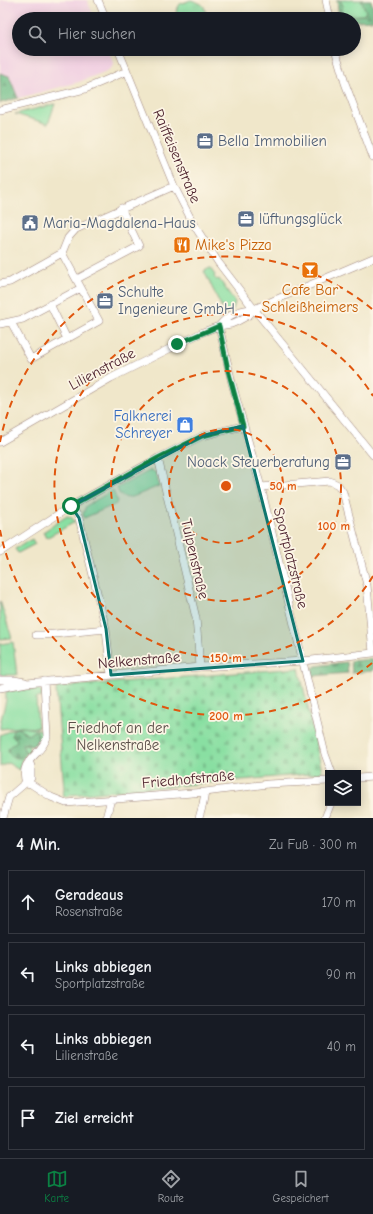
<!DOCTYPE html>
<html lang="de">
<head>
<meta charset="utf-8">
<style>
  :root { --surface:#171b24; --page:#242831; --text:#f1f3f6; --muted:#9ea1a6; --line:#363941; --accent:#0b8043 }
  body { margin:0; font-family:"Comic Neue",sans-serif; background:var(--page); color:var(--text) }
  .controls { position:absolute; right:12px; bottom:12px; display:grid; overflow:hidden; border-radius:0px; box-shadow:0 2px 10px #0003 }
  .controls button { width:36px; height:36px; display:grid; place-items:center; padding:0; border:0; border-bottom:1px solid var(--line); background:var(--surface); color:var(--text); font:20px sans-serif }
  .stop { position:absolute; width:12px; height:12px; margin:-9px; border:3px solid #0b8043; border-radius:50%; background:#fff }
  .stop.end { background:#0b8043; border-color:#fff; box-shadow:0 1px 4px #0008 }
  .list { margin:0; padding:0; list-style:none }
  h2 { display:flex; justify-content:space-between; align-items:center; height:52px; margin:0; padding:0 16px; font-size:17px }
  h2 small { font-size:13px; font-weight:400; color:var(--muted) }
  .list li { display:grid; grid-template-columns:26px 1fr auto; gap:12px; align-items:center; box-sizing:border-box; height:64px; margin:0 8px 8px; padding:0 8px; border:1px solid var(--line); border-radius:0px }
  .list b { display:block; font-size:15px; white-space:nowrap }
  .list p { margin:0; font-size:13px; white-space:nowrap; color:var(--muted) }
  .list em { font-size:13px; font-style:normal; color:var(--muted) }
  .icon { flex:none; width:22px; height:22px; fill:none; stroke:currentColor; stroke-width:2; stroke-linecap:round; stroke-linejoin:round }
  .map { position:relative; flex:none; width:373px; height:818px; overflow:hidden }
  .search { position:absolute; background:var(--surface); box-shadow:0 2px 10px #0003; left:12px; right:12px; top:12px; height:44px; display:flex; align-items:center; gap:10px; box-sizing:border-box; padding:0 14px; border-radius:22px; color:var(--muted); font-size:15px }
  .sheet { height:340px; background:var(--surface) }
  nav { display:flex; justify-content:space-around; align-items:center; box-sizing:border-box; height:56px; border-top:1px solid var(--line); background:var(--surface); font-size:11px; color:var(--muted) }
  nav a { display:grid; justify-items:center; gap:2px }
  nav .on { color:var(--accent) }
  .map>svg:first-child { display:block }
  .built { fill:#f1d0e2 }
  .grass { fill:#89dfa2; stroke:#6a7f66 }
  .forest { fill:url(#forest-firs); stroke:#5c6e5a }
  .cemetery { fill:url(#cemetery-stones); stroke:#6a7f66 }
  .park { fill:url(#park-tufts); stroke:#6a7f66 }
  .lines { fill:none; stroke-linecap:round; stroke-linejoin:round }
  .minor-casing { stroke:#9d837a; stroke-width:8 }
  .minor { stroke:#fff; stroke-width:7 }
  .route { stroke:#0b8043; stroke-width:5 }
  .marked { fill:#0f766e; fill-opacity:0.2; stroke:#0f766e; stroke-width:3; stroke-linejoin:round }
  .ring { fill:none; stroke:#e0560e; stroke-width:2; stroke-dasharray:7 5 }
  .labels { text-anchor:middle; dominant-baseline:central; stroke-width:3.5; stroke-linejoin:round; paint-order:stroke }
  .service-label { font-size:15px; fill:#4e5e75; stroke:#fcf5e5; text-anchor:start }
  .street-label { font-size:15px; fill:#4a1f2b; stroke:#fcf5e5 }
  .food-label { font-size:15px; fill:#c56008; stroke:#fcf5e5; text-anchor:start }
  .shop-label { font-size:15px; fill:#366cbe; stroke:#fcf5e5; text-anchor:end }
  .park-label { font-size:15px; fill:#5a4f49; stroke:#fcf5e5 }
  .centre { fill:#e0560e; stroke:#fcf5e5; stroke-width:2 }
  .ring-label { font-size:12px; text-anchor:middle; font-weight:bold; fill:#e0560e; stroke:#fcf5e5; stroke-width:3.5; stroke-linejoin:round; paint-order:stroke }
</style>
</head>
<body>
<div class="map">
<svg width="373" height="818" viewBox="0 0 373 818">
  <defs>
    <pattern id="forest-firs" width="22" height="20" patternUnits="userSpaceOnUse"><rect width="22" height="20" fill="#6ebe88"/><path d="M5 1l3.5 6h-7zM16 11l3.5 6h-7z" fill="#5c9a6f"/></pattern>
    <pattern id="cemetery-stones" width="16" height="16" patternUnits="userSpaceOnUse"><rect width="16" height="16" fill="#89dfa2"/><path d="M2 7V4a2 2 0 0 1 4 0v3zM10 15v-3a2 2 0 0 1 4 0v3z" fill="#78bf8c"/></pattern>
    <pattern id="park-tufts" width="24" height="20" patternUnits="userSpaceOnUse"><rect width="24" height="20" fill="#89dfa2"/><path d="M3 7l-1-3M5 7V3M7 7l1-3M15 17l-1-3M17 17v-4M19 17l1-3" fill="none" stroke="#78bf8c"/></pattern>
  </defs>
  <rect width="100%" height="100%" fill="#fcf5e5"/>
  <filter id="ink" filterUnits="userSpaceOnUse"><feTurbulence type="fractalNoise" baseFrequency=".025" numOctaves="2"/><feDisplacementMap in="SourceGraphic" scale="8" xChannelSelector="R" yChannelSelector="G"/><feConvolveMatrix kernelMatrix="1 2 1 2 8 2 1 2 1" color-interpolation-filters="sRGB"/></filter>
  <filter id="wash" filterUnits="userSpaceOnUse"><feTurbulence type="fractalNoise" baseFrequency=".012" numOctaves="4" result="noise"/><feDisplacementMap in="SourceGraphic" scale="16" xChannelSelector="R" yChannelSelector="G"/><feGaussianBlur stdDeviation="0.9" result="paint"/><feColorMatrix in="noise" values="0 0 0 0 0 0 0 0 0 0 0 0 0 0 0 0 0 1.4 0 .05"/><feComposite in="paint" operator="in"/></filter>
  <g filter="url(#wash)">
    <rect width="100%" height="100%" fill="#f0e7ca"/>
    <path class="built" d="M 0,0 L 87,0 L 95,19 L 19,19 L 19,49 L 108,49 L 113,61 L 113,66 L 109,70 L 79,82 L 0,103 Z"/>
    <path class="grass" d="M 340,0 L 361,0 L 366,11 L 364,15 C 356,15 347,17 340,12 L 343,6 Z
      M 55,104 L 48,124 L 15,114 Z
      M 210,268 L 215,275 L 214,277 L 217,280 L 219,279 L 235,302 L 233,309 L 225,314 L 204,271 Z
      M 151,470 L 156,473 L 159,486 L 135,496 L 127,498 L 120,495 L 117,488 Z
      M 113,490 L 117,501 L 116,504 L 84,518 L 83,514 L 86,506 Z
      M 67,516 L 71,517 L 75,522 L 46,538 L 43,532 Z
      M 32,539 L 35,544 L 18,553 L 15,549 Z
      M 0,601 L 12,638 L 0,639 Z
      M 13,642 L 17,675 L 0,675 L 0,644 Z
      M 39,689 L 41,691 L 42,697 L 36,698 L 38,728 L 21,727 L 0,729 L 0,724 L 6,700 L 6,691 Z
      M 21,727 L 42,730 L 43,737 L 38,742 L 37,740 L 28,736 L 18,728 Z
      M 13,729 L 12,736 L 16,738 L 25,752 L 21,745 L 22,744 L 31,745 L 28,748 L 30,750 L 21,761 L 19,770 L 8,763 L 0,767 L 0,735 Z"/>
    <path class="forest" d="M 337,0 L 340,0 L 343,6 L 340,12 L 348,16 L 364,15 L 366,11 L 361,0 L 371,0 L 373,7 L 373,20 L 354,21 L 354,19 L 339,19 Z
      M 0,73 L 9,76 L 18,98 L 0,103 Z
      M 373,659 L 373,671 L 352,673 L 351,661 Z
      M 347,662 L 348,673 L 312,676 L 312,669 L 316,666 Z
      M 18,728 L 28,735 L 33,731 L 37,731 C 40,737 37,743 33,747 L 29,744 L 22,744 L 22,745 L 25,751 L 21,758 C 14,758 10,757 8,750 L 9,747 L 17,741 L 16,738 L 12,736 L 13,729 Z"/>
    <path class="cemetery" d="M 299,668 L 322,771 L 321,773 L 70,795 L 67,797 L 63,795 L 64,788 L 56,689 L 58,687 Z"/>
    <path class="park" d="M 191,0 C 201,4 205,3 206,15 L 204,19 L 179,19 L 176,11 L 180,4 Z"/>
  </g>
  <g filter="url(#ink)">
    <g class="lines">
      <g class="minor-casing">
        <path id="minor" d="M 98,0 L 106,19
          M 326,0 L 330,19
          M 118,49 L 174,186 L 194,225 L 218,262 L 254,309 L 373,455
          M 335,49 L 345,83 L 373,157
          M 0,110 L 85,89 L 127,71
          M 77,279 L 139,246 L 121,208
          M 0,284 L 10,282 L 62,253 L 68,238 L 76,229 L 174,186
          M 50,304 L 67,339
          M 11,322 L 31,359 L 99,321 L 62,253
          M 0,324 L 23,319 L 81,288
          M 219,326 L 232,383 L 261,487 L 325,754 L 332,773
          M 219,326 C 228,315 240,309 254,309 L 373,258
          M 0,442 L 111,378 L 203,332 L 219,326 L 231,324 L 238,321 L 249,315 L 254,309
          M 158,458 L 196,618 L 200,667
          M 71,506 L 79,518 L 106,629 L 111,675
          M 0,552 L 71,506 L 158,458 L 202,436 L 243,426
          M 36,635 L 44,635 L 106,629
          M 0,680 L 14,680 L 25,682
          M 0,688 L 27,683 L 200,667 L 303,661 L 373,653 L 367,585 L 343,492 L 338,485 L 330,481 L 261,487
          M 358,778 L 373,777
          M 26,783 L 31,784 L 51,797 L 66,803 L 205,792 L 268,784 L 328,781
          M 26,783 C 18,759 42,756 47,737 L 44,681
          M 3,818 L 9,797 L 31,778 L 31,766 L 29,761
          M 106,818 L 111,799
          M 199,818 L 203,804 L 205,792
          M 325,818 L 331,803"/>
      </g>
      <use href="#minor" class="minor"/>
    </g>
  </g>
  <g class="lines" filter="url(#ink)">
    <path class="route" d="M 71,506 L 158,458 L 202,436 L 243,426 L 228,370 L 219,326 L 177,344"/>
  </g>
  <path class="marked" d="M 243,426 L 303,661 L 111,675 L 106,629 L 79,518 L 71,506 L 202,436 Z"/>
  <g class="ring">
    <circle cx="226" cy="486" r="57"/>
    <circle cx="226" cy="486" r="115"/>
    <path d="M373 576A172 172 0 1 1 373 396"/>
    <path d="M372 663A230 230 0 0 1 0 530M0 442A230 230 0 0 1 372 309"/>
  </g>
  <defs>
    <g id="office-square" transform="scale(0.9)"><rect x="-9" y="-9" width="18" height="18" rx="4" fill="#5c6f8a" stroke="#fcf5e5"/><path d="M-6-3h4V-5.5h4V-3h4V5H-6ZM-1-4.5V-3h2v-1.5ZM-6 0V1H6V0Z" fill="#fff"/></g>
    <g id="civic-square" transform="scale(0.9)"><rect x="-9" y="-9" width="18" height="18" rx="4" fill="#5c6f8a" stroke="#fcf5e5"/><path d="M-.6-6.5H3V-4.5H.6V-3L4-1V1h2V6H-6V1h2V-1L-.6-3ZM-1.2 2.5V6h2.4V2.5Z" fill="#fff"/></g>
    <g id="restaurant-square" transform="scale(0.9)"><rect x="-9" y="-9" width="18" height="18" rx="4" fill="#e8710a" stroke="#fcf5e5"/><path d="M-5-6h1v4h1v-4h1v4h1v-4h1v5L-1.5 .5V6h-2V.5L-5-1ZM5-6V6H3V1.5H1.5Q1.5-4 5-6Z" fill="#fff"/></g>
    <g id="bar-square" transform="scale(0.9)"><rect x="-9" y="-9" width="18" height="18" rx="4" fill="#e8710a" stroke="#fcf5e5"/><path d="M-6-5H6L.8 .8V4.5H3.5V6h-7V4.5H-.8V.8Z" fill="#fff"/></g>
    <g id="shop-square" transform="scale(0.9)"><rect x="-9" y="-9" width="18" height="18" rx="4" fill="#3f7fe0" stroke="#fcf5e5"/><path d="M-5-2.5h2.3a2.7 3.5 0 0 1 5.4 0H5L5.5 6h-11ZM-1.5-2.5h3a1.5 2.3 0 0 0-3 0Z" fill="#fff"/></g>
  </defs>
  <g fill-rule="evenodd">
    <use href="#office-square" x="205" y="141"/>
    <use href="#office-square" x="246" y="219"/>
    <use href="#civic-square" x="30" y="223"/>
    <use href="#restaurant-square" x="182" y="245"/>
    <use href="#bar-square" x="310" y="270"/>
    <use href="#office-square" x="105" y="301"/>
    <use href="#shop-square" x="185" y="425"/>
    <use href="#office-square" x="343" y="462"/>
  </g>
  <g class="labels">
    <g class="service-label">
      <text x="218" y="141">Bella Immobilien</text>
      <text x="259" y="219">lüftungsglück</text>
      <text x="43" y="223">Maria-Magdalena-Haus</text>
      <text x="118" y="292">Schulte<tspan x="118" dy="17">Ingenieure GmbH</tspan></text>
      <text x="330" y="462" text-anchor="end">Noack Steuerberatung</text>
    </g>
    <g class="street-label">
      <text transform="translate(177 156) rotate(67)">Raiffeisenstraße</text>
      <text transform="translate(102 369) rotate(-28)">Lilienstraße</text>
      <text transform="translate(291 558) rotate(76)">Sportplatzstraße</text>
      <text transform="translate(195 559) rotate(77)">Tulpenstraße</text>
      <text transform="translate(139 660) rotate(-5)">Nelkenstraße</text>
      <text transform="translate(188 779) rotate(-5)">Friedhofstraße</text>
    </g>
    <g class="food-label">
      <text x="195" y="245">Mike's Pizza</text>
      <text x="310" y="290" text-anchor="middle">Cafe Bar<tspan x="310" dy="17">Schleißheimers</tspan></text>
    </g>
    <g class="shop-label">
      <text x="172" y="416">Falknerei<tspan x="172" dy="17">Schreyer</tspan></text>
    </g>
    <g class="park-label">
      <text x="118" y="728">Friedhof an der<tspan x="118" dy="17">Nelkenstraße</tspan></text>
    </g>
  </g>
  <circle cx="226" cy="486" r="6" class="centre"/>
  <g class="ring-label">
    <text x="283" y="490">50 m</text>
    <text x="334" y="530">100 m</text>
    <text x="226" y="662">150 m</text>
    <text x="226" y="720">200 m</text>
  </g>
</svg>
<div class="controls">
<button><svg class="icon" aria-label="layers" viewBox="0 0 24 24"><path d="M12 4l9 5-9 5-9-5zM3 14l9 5 9-5"/></svg></button>
</div>
<div class="stop" style="left:71px;top:506px"></div>
<div class="stop end" style="left:177px;top:344px"></div>
<div class="search"><svg class="icon" aria-label="search" viewBox="0 0 24 24"><circle cx="10" cy="10" r="6"/><path d="M15 15l6 6"/></svg>Hier suchen</div>
</div>
<section class="sheet">
<h2>4 Min.<small>Zu Fuß · 300 m</small></h2>
<ul class="list">
<li><svg class="icon" aria-label="ahead" viewBox="0 0 24 24"><path d="M12 20V5M6 11l6-6 6 6"/></svg><div><b>Geradeaus</b><p>Rosenstraße</p></div><em>170 m</em></li>
<li><svg class="icon" aria-label="left" viewBox="0 0 24 24"><path d="M17 20v-9H6M10 6l-5 5 5 5"/></svg><div><b>Links abbiegen</b><p>Sportplatzstraße</p></div><em>90 m</em></li>
<li><svg class="icon" aria-label="left" viewBox="0 0 24 24"><path d="M17 20v-9H6M10 6l-5 5 5 5"/></svg><div><b>Links abbiegen</b><p>Lilienstraße</p></div><em>40 m</em></li>
<li><svg class="icon" aria-label="arrive" viewBox="0 0 24 24"><path d="M6 21V4h12l-3 4 3 4H6"/></svg><div><b>Ziel erreicht</b></div></li>
</ul>
</section>
<nav>
<a class="on"><svg class="icon" aria-label="map" viewBox="0 0 24 24"><path d="M3 6l6-2 6 2 6-2v14l-6 2-6-2-6 2zM9 4v14M15 6v14"/></svg>Karte</a>
<a><svg class="icon" aria-label="directions" viewBox="0 0 24 24"><path d="M12 3l9 9-9 9-9-9zM9 14v-3h6M13 9l2 2-2 2"/></svg>Route</a>
<a><svg class="icon" aria-label="saved" viewBox="0 0 24 24"><path d="M7 4h10v16l-5-4-5 4z"/></svg>Gespeichert</a>
</nav>
</body>
</html>
